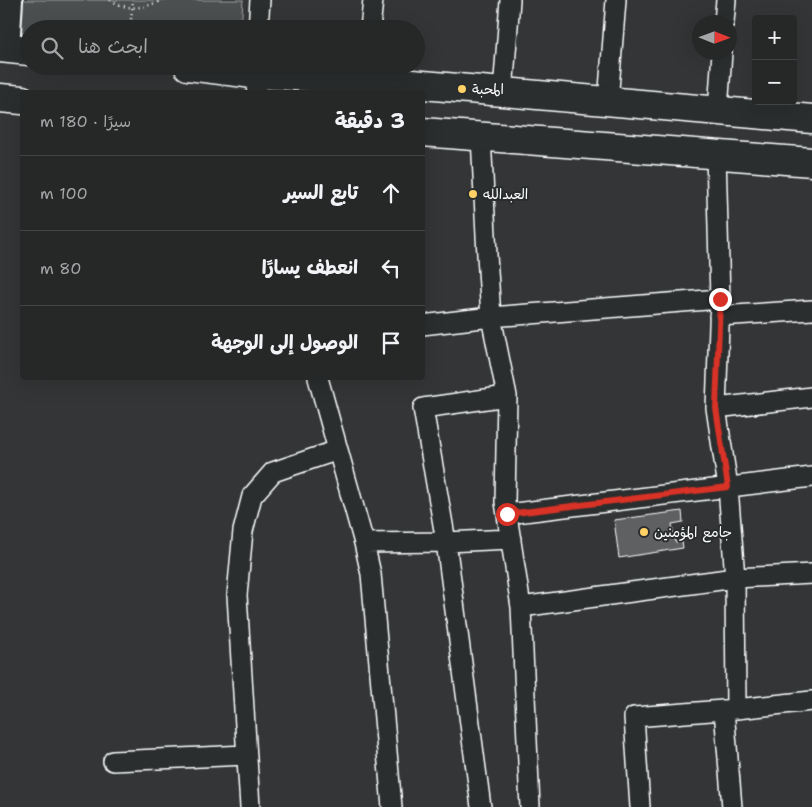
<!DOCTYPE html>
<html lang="ar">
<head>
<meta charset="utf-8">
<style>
  :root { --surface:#262828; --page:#323434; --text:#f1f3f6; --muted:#a4a6a8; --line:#424445 }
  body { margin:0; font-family:"Shantell Sans","Playpen Sans Arabic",sans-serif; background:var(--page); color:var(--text); direction:rtl }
  .controls { position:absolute; right:15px; top:15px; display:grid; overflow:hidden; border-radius:5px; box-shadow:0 5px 20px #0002 }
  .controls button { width:45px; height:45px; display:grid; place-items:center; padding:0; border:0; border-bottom:1px solid var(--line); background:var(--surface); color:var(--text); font:25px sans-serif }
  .compass { position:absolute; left:692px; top:15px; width:45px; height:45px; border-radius:50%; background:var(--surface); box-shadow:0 5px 20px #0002; rotate:91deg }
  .stop { position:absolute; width:15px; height:15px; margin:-11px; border:4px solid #d93025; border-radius:50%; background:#fff }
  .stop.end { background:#d93025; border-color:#fff; box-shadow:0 1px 5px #0008 }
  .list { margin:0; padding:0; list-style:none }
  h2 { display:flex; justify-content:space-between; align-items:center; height:65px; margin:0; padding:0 20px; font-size:21px }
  h2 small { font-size:16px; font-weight:400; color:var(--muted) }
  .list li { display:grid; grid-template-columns:32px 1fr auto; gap:15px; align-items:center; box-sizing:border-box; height:75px; padding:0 20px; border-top:1px solid var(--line) }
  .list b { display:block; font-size:19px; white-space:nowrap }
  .list em { font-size:16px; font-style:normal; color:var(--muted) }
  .icon { flex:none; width:28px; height:28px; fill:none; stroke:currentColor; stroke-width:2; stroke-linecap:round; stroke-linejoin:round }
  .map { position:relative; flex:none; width:812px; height:807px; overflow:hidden; direction:ltr }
  .search { position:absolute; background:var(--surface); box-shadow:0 5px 20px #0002; left:20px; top:20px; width:405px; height:55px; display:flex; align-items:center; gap:12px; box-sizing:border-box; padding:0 18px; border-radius:28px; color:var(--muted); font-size:19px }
  .panel { position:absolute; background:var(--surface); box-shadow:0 5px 20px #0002; left:20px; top:90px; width:405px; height:290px; border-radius:5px; direction:rtl }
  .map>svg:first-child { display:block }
  .green { fill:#4c4f50; stroke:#a6a7a8 }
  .building { fill:#5f6162; stroke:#fff }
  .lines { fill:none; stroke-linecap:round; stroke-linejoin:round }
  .street-casing { stroke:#fff; stroke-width:22 }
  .secondary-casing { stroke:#fff; stroke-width:30 }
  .primary-casing { stroke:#fff; stroke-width:31 }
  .path { stroke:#fff; stroke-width:2.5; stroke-dasharray:1 4; stroke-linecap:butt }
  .street { stroke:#2a2d2e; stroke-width:19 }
  .secondary { stroke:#2a2d2e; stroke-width:26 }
  .primary { stroke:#2a2d2e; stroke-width:28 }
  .route { stroke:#d93025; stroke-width:6 }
  .poi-dot { fill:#ffd166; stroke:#2a2d2e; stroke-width:2 }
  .labels { text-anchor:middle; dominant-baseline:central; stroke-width:4; stroke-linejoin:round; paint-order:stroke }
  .poi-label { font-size:14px; fill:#fff; stroke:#2a2d2e; text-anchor:start }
</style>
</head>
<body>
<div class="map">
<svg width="812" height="807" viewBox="0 0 812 807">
  <rect width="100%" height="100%" fill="#333536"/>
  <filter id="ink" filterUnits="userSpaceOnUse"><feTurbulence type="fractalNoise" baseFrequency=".02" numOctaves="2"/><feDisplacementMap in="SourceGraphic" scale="10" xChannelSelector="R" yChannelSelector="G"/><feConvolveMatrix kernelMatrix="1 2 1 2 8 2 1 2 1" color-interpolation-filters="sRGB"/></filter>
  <g filter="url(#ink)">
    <path class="green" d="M 18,0 L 243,0 L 241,29 L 29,29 L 29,33 L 15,32 Z"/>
    <path class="building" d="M 682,511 L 683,522 L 672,524 L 675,542 L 682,541 L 683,548 L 619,558 L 614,520 Z"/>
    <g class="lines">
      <g class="street-casing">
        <path id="street" d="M 724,22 L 726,0
          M 258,29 L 260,0
          M 370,29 L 373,0
          M 255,66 L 254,74 L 257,92
          M 503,92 L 510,0
          M 608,102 L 616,0
          M 718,111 L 722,52
          M 481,136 L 487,255 L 491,317 L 507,396 L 505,502 L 521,607 L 530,807
          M 716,155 L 720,299 L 716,408 L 728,487 L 735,578 L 736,709
          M 719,316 L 812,310
          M 422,325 L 491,317 L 720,299
          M 318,378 L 338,450 L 364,543 L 371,574 L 392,807
          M 716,408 L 812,397
          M 507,514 L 812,477
          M 364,543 L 446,542 L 511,539
          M 521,607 L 735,578 L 812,574
          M 724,710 L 732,807
          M 113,761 L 246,755
          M 250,807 L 237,595 L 243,531 L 252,496 L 273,472 L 338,450
          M 481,807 L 446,542 L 423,408 L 507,396
          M 640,807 L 634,717 L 736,709 L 812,701"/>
      </g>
      <g class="secondary-casing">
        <path id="secondary" d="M 6,49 L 9,0"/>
      </g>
      <g class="primary-casing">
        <path id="primary" d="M 0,48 L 29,51
          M 188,66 L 254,74 L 366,80 L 812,119
          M 0,98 L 22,100
          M 422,132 L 812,162"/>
      </g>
      <path class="path" d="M 110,0 C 129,11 143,9 162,0
        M 130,29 L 133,0"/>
      <use href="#street" class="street"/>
      <use href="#secondary" class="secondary"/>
      <use href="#primary" class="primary"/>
    </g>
  </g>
  <g class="lines" filter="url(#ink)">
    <path class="route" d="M 507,514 L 728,487 L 716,408 L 720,299"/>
  </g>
  <g class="poi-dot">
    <circle cx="462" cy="89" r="5"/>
    <circle cx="473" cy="194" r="5"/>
    <circle cx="644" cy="532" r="5"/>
  </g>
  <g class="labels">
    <g class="poi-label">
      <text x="472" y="89">المحبة</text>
      <text x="483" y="194">العبدالله</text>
      <text x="654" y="532">جامع المؤمنين</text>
    </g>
  </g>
</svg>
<div class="controls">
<button>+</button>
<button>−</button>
</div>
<svg class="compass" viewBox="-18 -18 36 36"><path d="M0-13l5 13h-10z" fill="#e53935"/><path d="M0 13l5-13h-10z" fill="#a4a6a8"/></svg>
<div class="stop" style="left:507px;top:514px"></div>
<div class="stop end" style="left:720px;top:299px"></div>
<div class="search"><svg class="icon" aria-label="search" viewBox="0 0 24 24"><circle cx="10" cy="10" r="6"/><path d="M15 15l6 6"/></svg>ابحث هنا</div>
<section class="panel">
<h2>3 دقيقة<small>سيرًا · 180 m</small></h2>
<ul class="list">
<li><svg class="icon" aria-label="ahead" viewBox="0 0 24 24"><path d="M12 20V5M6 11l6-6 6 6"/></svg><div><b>تابع السير</b></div><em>100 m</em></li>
<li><svg class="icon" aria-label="left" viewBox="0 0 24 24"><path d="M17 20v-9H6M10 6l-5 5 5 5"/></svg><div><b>انعطف يسارًا</b></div><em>80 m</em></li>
<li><svg class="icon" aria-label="arrive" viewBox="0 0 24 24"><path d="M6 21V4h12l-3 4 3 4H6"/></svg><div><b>الوصول إلى الوجهة</b></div></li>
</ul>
</section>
</div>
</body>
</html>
